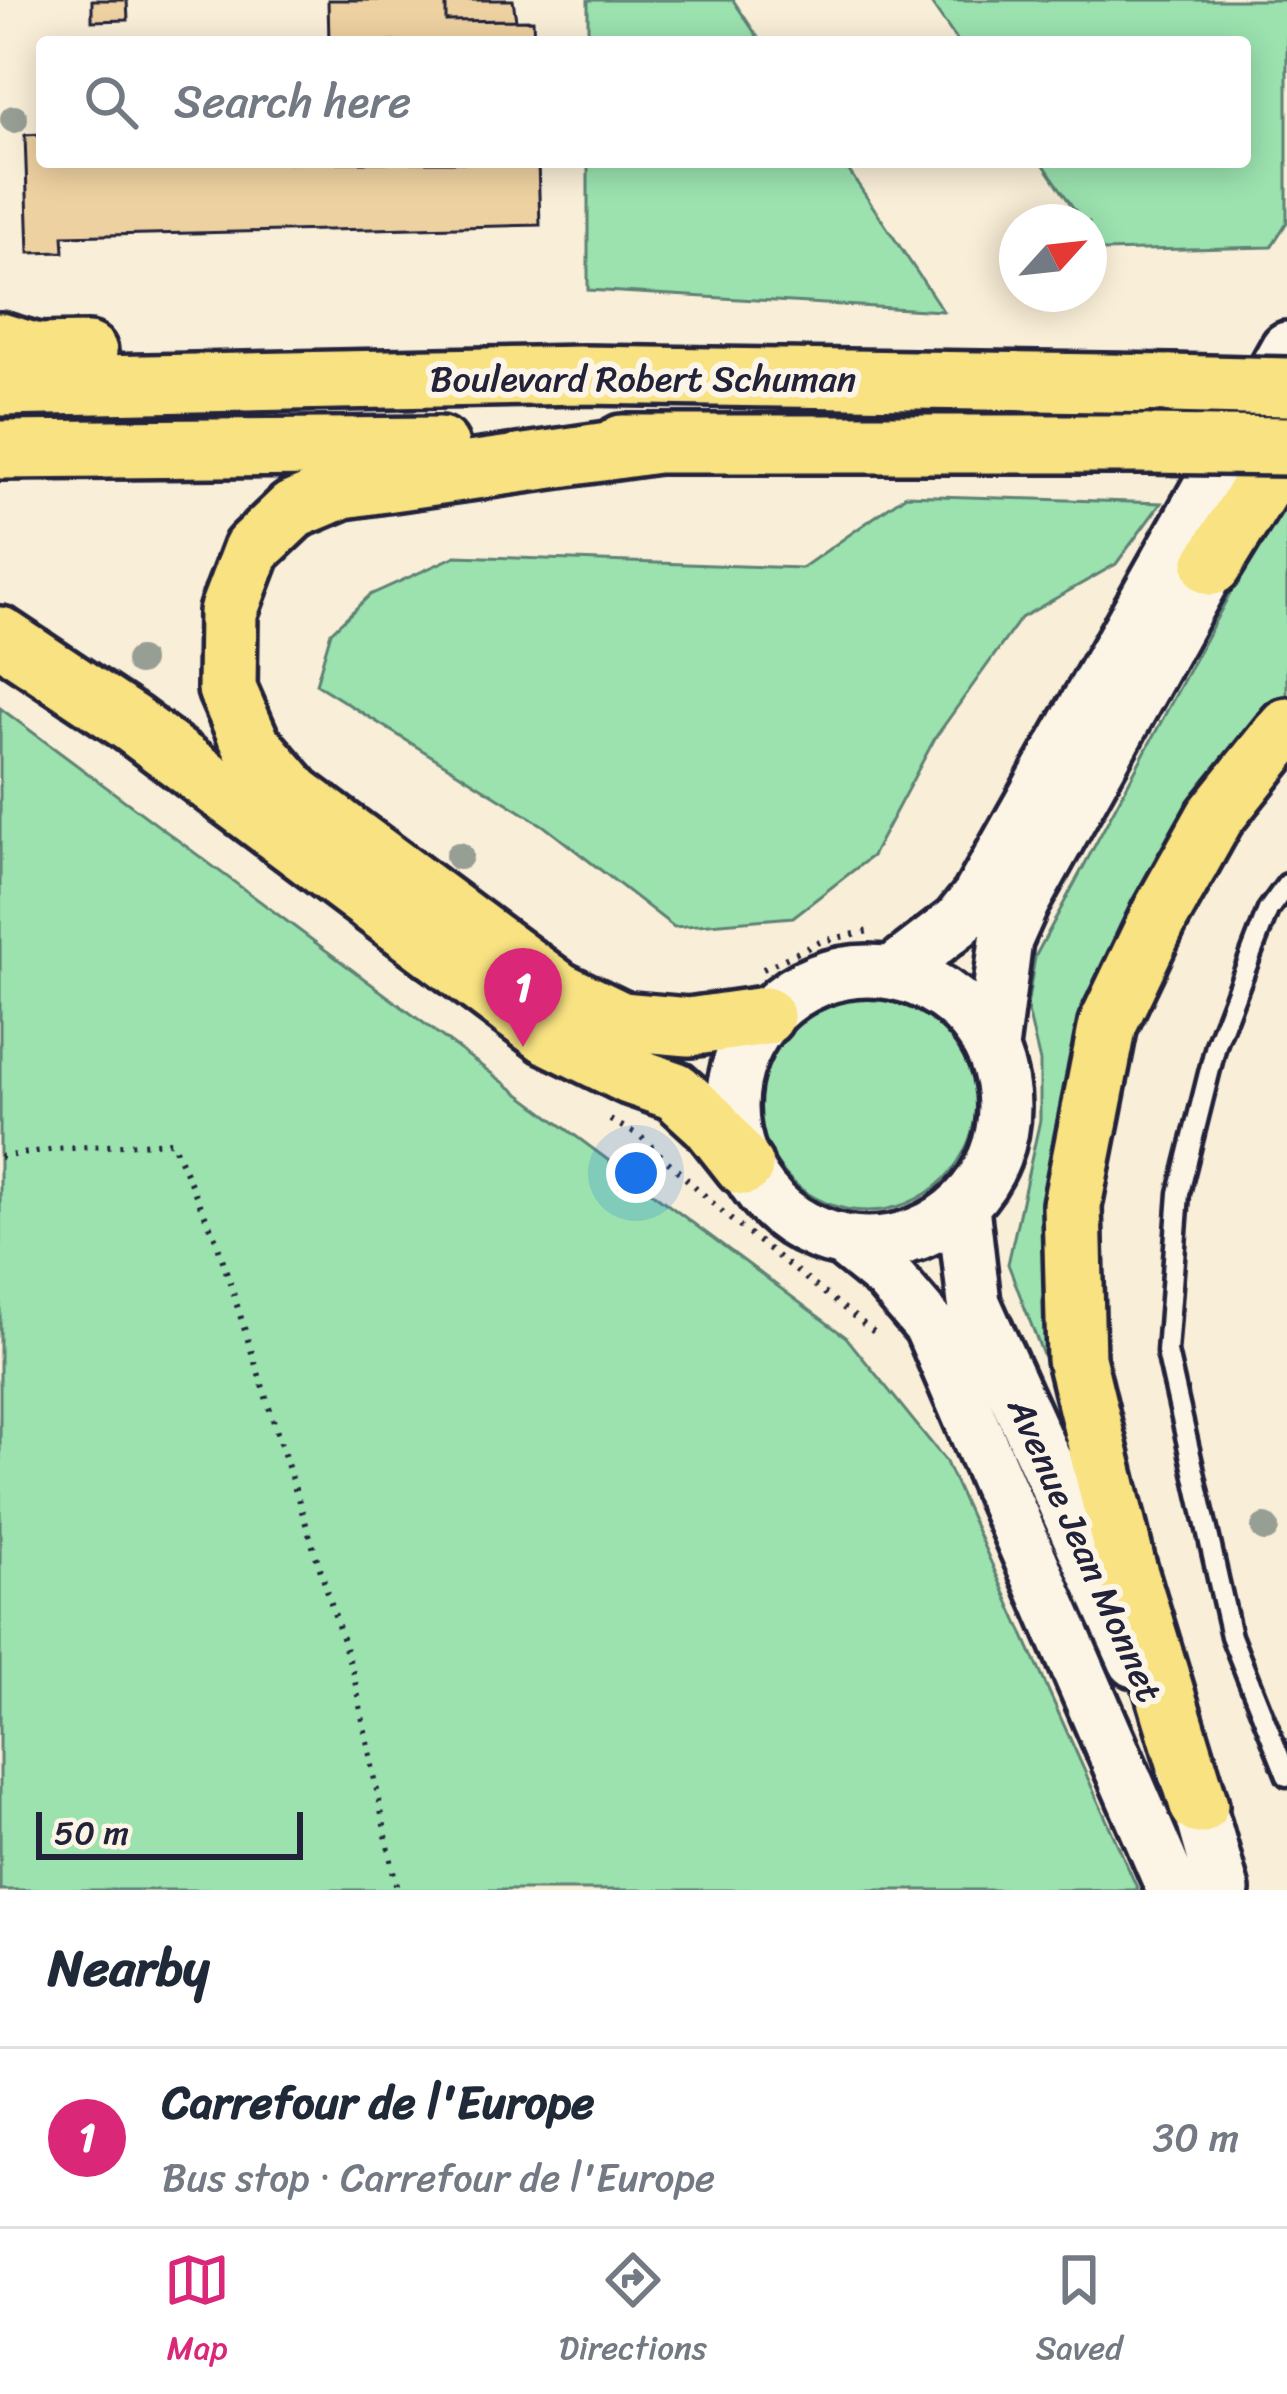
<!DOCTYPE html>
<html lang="en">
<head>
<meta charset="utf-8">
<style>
  :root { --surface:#fff; --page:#f6f6f7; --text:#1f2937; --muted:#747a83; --line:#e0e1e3; --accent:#db2777 }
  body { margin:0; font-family:Sriracha,sans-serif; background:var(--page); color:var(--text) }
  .compass { position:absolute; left:999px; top:204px; width:108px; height:108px; border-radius:50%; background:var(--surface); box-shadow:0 6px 30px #0003; rotate:63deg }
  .scale { position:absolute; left:36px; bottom:30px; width:267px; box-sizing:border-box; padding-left:12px; border:6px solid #22223b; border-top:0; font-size:33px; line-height:42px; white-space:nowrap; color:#22223b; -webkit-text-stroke:9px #fcf5e5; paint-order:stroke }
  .you { position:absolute; left:636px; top:1173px; width:42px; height:42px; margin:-30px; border:9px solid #fff; border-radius:50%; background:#1a73e8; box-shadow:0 0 0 18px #1a73e833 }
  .badge { display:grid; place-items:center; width:78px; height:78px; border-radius:50%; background:var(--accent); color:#fff; font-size:39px; font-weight:700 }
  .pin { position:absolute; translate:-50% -99px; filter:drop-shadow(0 3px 6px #0008) }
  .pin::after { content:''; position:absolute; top:63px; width:42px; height:36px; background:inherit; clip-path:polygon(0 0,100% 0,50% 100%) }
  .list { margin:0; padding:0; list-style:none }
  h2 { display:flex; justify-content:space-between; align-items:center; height:156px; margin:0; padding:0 48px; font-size:51px }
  h2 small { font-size:39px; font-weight:400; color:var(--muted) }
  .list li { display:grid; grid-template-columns:78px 1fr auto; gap:36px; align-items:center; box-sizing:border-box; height:180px; padding:0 48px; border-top:3px solid var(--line) }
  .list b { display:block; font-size:45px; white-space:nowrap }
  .list p { margin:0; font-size:39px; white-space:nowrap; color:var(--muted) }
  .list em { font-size:39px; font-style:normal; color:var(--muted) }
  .icon { flex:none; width:66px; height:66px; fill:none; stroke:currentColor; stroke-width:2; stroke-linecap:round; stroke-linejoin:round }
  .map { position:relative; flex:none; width:1287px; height:1890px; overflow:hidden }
  .search { position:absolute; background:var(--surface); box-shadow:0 6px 30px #0003; left:36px; right:36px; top:36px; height:132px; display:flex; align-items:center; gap:30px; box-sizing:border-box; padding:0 42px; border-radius:12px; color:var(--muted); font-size:45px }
  .sheet { height:336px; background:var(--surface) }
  nav { display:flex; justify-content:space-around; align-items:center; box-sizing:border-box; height:168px; border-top:3px solid var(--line); background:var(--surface); font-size:33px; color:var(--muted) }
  nav a { display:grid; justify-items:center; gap:6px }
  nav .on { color:var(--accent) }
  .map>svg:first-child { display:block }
  .green { fill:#9be2af; stroke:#5e8275; stroke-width:3 }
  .building { fill:#eed1a1; stroke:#22223b; stroke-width:3 }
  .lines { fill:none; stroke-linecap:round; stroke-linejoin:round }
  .lane-casing { stroke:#22223b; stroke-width:27 }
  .secondary-casing { stroke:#22223b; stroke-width:60 }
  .primary-casing { stroke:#22223b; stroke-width:66 }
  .path { stroke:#22223b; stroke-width:6; stroke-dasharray:3 9; stroke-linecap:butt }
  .lane { stroke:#fcf5e5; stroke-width:18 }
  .secondary { stroke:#fcf5e5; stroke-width:51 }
  .primary { stroke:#f8e281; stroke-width:57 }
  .primary-bridge-casing { stroke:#22223b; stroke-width:66; stroke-linecap:butt }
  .primary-bridge { stroke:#f8e281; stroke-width:57 }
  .tree { fill:#979e94 }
  .labels { text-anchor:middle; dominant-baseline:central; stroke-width:12; stroke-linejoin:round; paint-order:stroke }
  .street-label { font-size:36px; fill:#22223b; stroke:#fcf5e5 }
</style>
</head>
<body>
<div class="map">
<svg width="1287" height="1890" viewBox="0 0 1287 1890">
  <rect width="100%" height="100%" fill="#f9eed7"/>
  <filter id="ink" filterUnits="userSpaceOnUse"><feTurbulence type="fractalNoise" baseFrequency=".00833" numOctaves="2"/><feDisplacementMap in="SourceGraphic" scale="24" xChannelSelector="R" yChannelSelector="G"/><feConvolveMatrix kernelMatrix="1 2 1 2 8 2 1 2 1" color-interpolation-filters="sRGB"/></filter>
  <g filter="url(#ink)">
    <path class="green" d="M 588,0 L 733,0 L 761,42 L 588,42 Z
      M 929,0 L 1287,0 L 1287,222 L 1271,247 L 1103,251 L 1089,230 L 1089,222 L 1083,222 L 1042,162 L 1245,162 L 1245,42 L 958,42 Z
      M 588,162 L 843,162 L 943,311 L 588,290 Z
      M 1287,487 L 1287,700 L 1205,790 L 1120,926 L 1080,1054 L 1076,1441 L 1008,1264 L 1040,1120 L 1040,1062 L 1027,1007 L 1035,957 Z
      M 906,495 L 1161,503 L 1116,564 L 1021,618 L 935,738 L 872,856 L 793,917 L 674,927 L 544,826 L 316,684 L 331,632 L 370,595 L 456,556 L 802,568 Z
      M 0,708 L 846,1337 L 945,1460 L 1138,1890 L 0,1890 Z
      M758 1102a109 109 0 1 1 218 0a109 109 0 1 1-218 0Z"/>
    <path class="building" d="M 92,0 L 127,0 L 128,20 L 92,21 Z
      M 328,0 L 446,0 L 446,21 L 533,20 L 534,42 L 329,42 Z
      M 446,0 L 513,0 L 516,20 L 446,21 Z
      M 42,134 L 42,162 L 538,162 L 540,225 L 63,236 L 64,252 L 29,253 L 25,135 Z"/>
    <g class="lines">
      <g class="lane-casing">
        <path id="lane" d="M 1287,884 L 1268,910 L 1216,1045 L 1179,1193 L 1167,1352 L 1231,1636 L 1287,1776"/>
      </g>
      <g class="secondary-casing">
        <path id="secondary" d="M732 1107a136 136 0 1 1 272 0a136 136 0 1 1-272 0Z
          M 893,972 L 958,922 L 978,897 L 1287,348
          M 992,1048 L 1006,940 L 1023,902 L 1231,528
          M 963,1207 L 974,1303 L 1135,1661
          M 846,1243 L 888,1277 L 930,1326 L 1173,1890
          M 1184,1771 L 1199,1805 L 1223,1890"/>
      </g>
      <g class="primary-casing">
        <path id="primary" d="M 0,342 L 37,353 L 88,352
          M 0,387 L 583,375 L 1171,384
          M 622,444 L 1148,444
          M 657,444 L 343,489 L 293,510 L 252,549 L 228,612 L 227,689 L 251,744 L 295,795 L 559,991 L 621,1021 L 689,1027 L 765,1016
          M 0,450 L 440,446
          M 1212,566 L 1287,444
          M 0,636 L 131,723 L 548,1035 L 629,1075 L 675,1091 L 710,1123 L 744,1166
          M 1199,1805 L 1126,1564 L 1076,1359 L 1072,1205 L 1108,1024 L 1160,915 L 1215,817 L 1287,727"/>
      </g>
      <path class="path" d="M 763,969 L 822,941 L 874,930
        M 610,1120 L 640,1136 L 730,1219 L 874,1332
        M 0,1157 L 56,1149 L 172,1142 L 217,1242 L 354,1676 L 397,1890"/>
      <use href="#lane" class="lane"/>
      <use href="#secondary" class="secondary"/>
      <use href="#primary" class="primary"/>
      <g class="primary-bridge-casing">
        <path id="primary-bridge" d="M 1171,384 L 1287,387
          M 1148,444 L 1287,446"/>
      </g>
      <use href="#primary-bridge" class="primary-bridge"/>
    </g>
    <g class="tree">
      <circle cx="14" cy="119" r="14"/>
      <circle cx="139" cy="661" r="14"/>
      <circle cx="459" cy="856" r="14"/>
      <circle cx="1265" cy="1528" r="14"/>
    </g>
  </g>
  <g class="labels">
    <g class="street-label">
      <text x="643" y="379">Boulevard Robert Schuman</text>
      <text transform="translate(1085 1550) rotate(66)">Avenue Jean Monnet</text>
    </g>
  </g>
</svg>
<svg class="compass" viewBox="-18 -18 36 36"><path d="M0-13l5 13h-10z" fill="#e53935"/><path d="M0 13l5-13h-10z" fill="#747a83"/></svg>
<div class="scale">50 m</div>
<div class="you"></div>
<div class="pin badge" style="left:523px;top:1047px">1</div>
<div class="search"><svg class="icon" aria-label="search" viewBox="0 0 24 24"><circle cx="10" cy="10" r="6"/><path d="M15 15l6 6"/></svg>Search here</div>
</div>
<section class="sheet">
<h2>Nearby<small></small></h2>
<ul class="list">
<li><span class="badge">1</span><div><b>Carrefour de l'Europe</b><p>Bus stop · Carrefour de l'Europe</p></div><em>30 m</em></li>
</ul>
</section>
<nav>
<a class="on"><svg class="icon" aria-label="map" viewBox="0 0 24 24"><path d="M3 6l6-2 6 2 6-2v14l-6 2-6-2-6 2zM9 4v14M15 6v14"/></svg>Map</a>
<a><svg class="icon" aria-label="directions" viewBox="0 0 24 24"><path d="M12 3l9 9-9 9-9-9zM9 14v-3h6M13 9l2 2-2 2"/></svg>Directions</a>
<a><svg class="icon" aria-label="saved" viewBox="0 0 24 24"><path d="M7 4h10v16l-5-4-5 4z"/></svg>Saved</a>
</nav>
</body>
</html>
